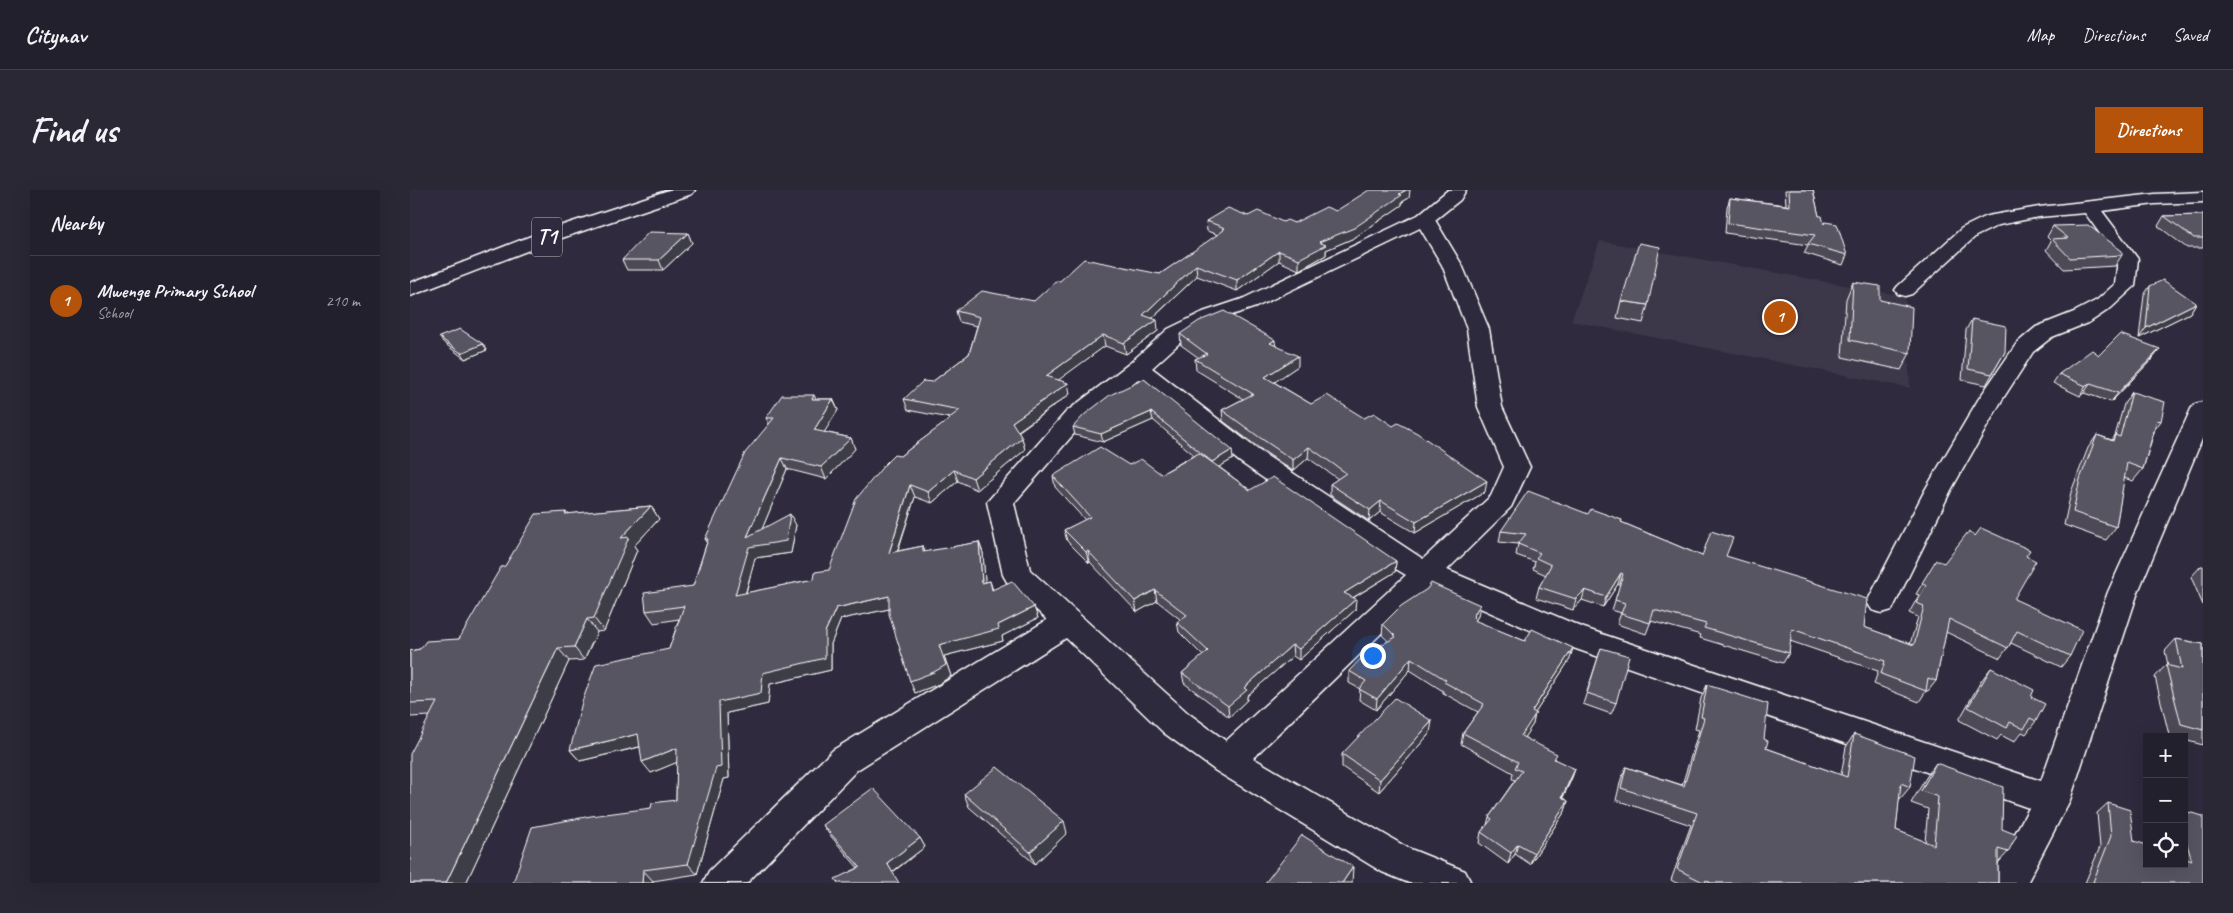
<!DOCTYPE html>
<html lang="en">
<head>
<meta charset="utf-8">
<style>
  :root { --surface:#23202e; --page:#2b2836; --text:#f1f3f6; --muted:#a3a3aa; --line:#403e4a; --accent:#b45309 }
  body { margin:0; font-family:Caveat,sans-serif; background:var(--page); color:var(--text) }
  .controls { position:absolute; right:15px; bottom:15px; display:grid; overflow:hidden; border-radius:0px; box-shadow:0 5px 20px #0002 }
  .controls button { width:45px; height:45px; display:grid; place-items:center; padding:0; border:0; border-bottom:1px solid var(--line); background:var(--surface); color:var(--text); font:25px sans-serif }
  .you { position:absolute; left:962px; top:465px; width:18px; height:18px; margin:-12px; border:4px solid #fff; border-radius:50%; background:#1a73e8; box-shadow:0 0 0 8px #1a73e833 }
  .badge { display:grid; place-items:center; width:32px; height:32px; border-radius:50%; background:var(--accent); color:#fff; font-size:16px; font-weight:700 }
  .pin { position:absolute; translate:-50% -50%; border:2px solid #fff; box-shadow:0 1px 5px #0006 }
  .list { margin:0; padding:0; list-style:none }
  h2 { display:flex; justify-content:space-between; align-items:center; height:65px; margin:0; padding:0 20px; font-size:21px }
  h2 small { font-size:16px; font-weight:400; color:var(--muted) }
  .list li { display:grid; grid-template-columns:32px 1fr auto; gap:15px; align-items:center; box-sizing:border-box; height:90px; padding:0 20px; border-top:1px solid var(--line) }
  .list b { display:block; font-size:19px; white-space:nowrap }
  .list p { margin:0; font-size:16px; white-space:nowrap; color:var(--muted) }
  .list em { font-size:16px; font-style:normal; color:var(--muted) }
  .icon { flex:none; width:28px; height:28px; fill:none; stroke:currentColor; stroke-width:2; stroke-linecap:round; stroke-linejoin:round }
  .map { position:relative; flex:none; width:1793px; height:693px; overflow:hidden; border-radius:0px }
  header { display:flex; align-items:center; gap:30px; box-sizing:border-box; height:70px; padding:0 25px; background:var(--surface); border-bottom:1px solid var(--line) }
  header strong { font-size:24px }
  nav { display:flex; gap:28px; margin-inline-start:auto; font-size:18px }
  .intro { display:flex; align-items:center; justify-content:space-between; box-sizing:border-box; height:120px; padding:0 30px }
  h1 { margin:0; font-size:35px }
  .button { padding:12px 22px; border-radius:0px; background:var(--accent); color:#fff; font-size:18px; font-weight:700 }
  main { display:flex; gap:30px; padding:0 30px }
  aside { flex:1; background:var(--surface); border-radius:0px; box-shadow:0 5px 20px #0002 }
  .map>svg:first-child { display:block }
  .built { fill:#3c3749 }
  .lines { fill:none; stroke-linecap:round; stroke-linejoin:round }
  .minor-casing { stroke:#fff; stroke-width:3 }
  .trunk-casing { stroke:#fff; stroke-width:3 }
  .minor { fill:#2f2a3d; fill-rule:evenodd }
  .trunk { fill:#2f2a3d; fill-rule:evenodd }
  .wall { fill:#4d4956; stroke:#fff }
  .shaded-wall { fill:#3e3c46; stroke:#fff }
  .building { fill:#595564; stroke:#fff }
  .labels { text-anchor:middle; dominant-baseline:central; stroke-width:4; stroke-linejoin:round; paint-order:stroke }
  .shield { fill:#2f2a3d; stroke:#c1bfc5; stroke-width:1 }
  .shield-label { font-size:22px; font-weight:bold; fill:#fff }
</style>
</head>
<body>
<header>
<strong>Citynav</strong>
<nav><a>Map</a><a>Directions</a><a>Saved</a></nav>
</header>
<div class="intro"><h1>Find us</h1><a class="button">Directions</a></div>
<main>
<aside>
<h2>Nearby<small></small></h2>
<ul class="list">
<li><span class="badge">1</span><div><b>Mwenge Primary School</b><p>School</p></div><em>210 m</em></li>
</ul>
</aside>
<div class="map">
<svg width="1793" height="693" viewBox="0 0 1793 693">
  <rect width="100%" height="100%" fill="#2f2a3d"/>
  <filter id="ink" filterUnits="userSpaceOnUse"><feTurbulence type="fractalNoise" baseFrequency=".02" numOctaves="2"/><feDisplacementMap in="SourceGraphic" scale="10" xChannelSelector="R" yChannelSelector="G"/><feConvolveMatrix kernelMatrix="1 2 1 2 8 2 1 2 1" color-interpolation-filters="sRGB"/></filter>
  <g filter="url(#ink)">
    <path class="built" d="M 1190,51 L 1495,106 L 1500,198 L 1161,131 Z"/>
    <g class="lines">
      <g class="minor-casing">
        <path id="minor" d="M 1038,0 L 1056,0 L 1050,10 L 1025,30 L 1052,75 L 1079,139 L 1092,217 L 1120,277 L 1101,317 L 1037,380 L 1174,438 L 1631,591 L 1698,402 L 1781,219 L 1785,214 L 1793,212 L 1793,247 L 1728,402 L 1660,610 L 1617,693 L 1578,693 L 1619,618 L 1152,454 L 1020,396 L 843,568 L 998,658 L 1055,681 L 1061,693 L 999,693 L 972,682 L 806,581 L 754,543 L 656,448 L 447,580 L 337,693 L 293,693 L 299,681 L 423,560 L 637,430 L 597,392 L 593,385 L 577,312 L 656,222 L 720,173 L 758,139 L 793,122 L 832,109 L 1008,25 ZM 1010,38 L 1032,75 L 1057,139 L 1068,217 L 1094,277 L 1081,306 L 1013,369 L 848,260 L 742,178 L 774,149 L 807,130 L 846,117 ZM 728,189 L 830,272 L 979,375 L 996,385 L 816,551 L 778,523 L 620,380 L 604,313 L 674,232 Z
          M 1793,2 L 1793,12 L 1745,14 L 1692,21 L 1728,69 L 1725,96 L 1701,118 L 1680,132 L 1642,147 L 1623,162 L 1592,210 L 1541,300 L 1482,420 L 1472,423 L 1462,420 L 1457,412 L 1515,300 L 1568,210 L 1607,153 L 1626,137 L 1664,122 L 1687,110 L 1705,94 L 1708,69 L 1675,23 L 1629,27 L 1589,35 L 1566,46 L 1502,104 L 1495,106 L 1488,104 L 1485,100 L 1488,96 L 1552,38 L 1577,26 L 1629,17 L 1745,4 Z"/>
      </g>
      <g class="trunk-casing">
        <path id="trunk" d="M 259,0 L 285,0 L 282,4 L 143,51 L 0,106 L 0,93 L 129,43 Z"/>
      </g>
      <use href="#minor" class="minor"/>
      <use href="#trunk" class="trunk"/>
    </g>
    <path class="wall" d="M 1375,0 L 1403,0 L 1409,26 L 1414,34 L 1437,65 L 1433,75 L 1394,63 L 1398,55 L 1315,43 L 1317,17 L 1320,8 L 1376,15 Z
      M 999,8 L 992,12 L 992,15 L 944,48 L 916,60 L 916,65 L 889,80 L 869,71 L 827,101 L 787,86 L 742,129 L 748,141 L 716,164 L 695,156 L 648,190 L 660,204 L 608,242 L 612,248 L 615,260 L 567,300 L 548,291 L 522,313 L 505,307 L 488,361 L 513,356 L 515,362 L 569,352 L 573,363 L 575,392 L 580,391 L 583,400 L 624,417 L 628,428 L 592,446 L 593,451 L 534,466 L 541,486 L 529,494 L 505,503 L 479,419 L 431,429 L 421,454 L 421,480 L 360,494 L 358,514 L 317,523 L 319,588 L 314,589 L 287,684 L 243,691 L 243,693 L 103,693 L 241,618 L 266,610 L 267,572 L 241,583 L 230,557 L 170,571 L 160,560 L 259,459 L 269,429 L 244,433 L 236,421 L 283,396 L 297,352 L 295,349 L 359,234 L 356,228 L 404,205 L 406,209 L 423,209 L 428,220 L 414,242 L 441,248 L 445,259 L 416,289 L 377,279 L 352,339 L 386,335 L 381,363 L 345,368 L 336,403 L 404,389 L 419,380 L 490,266 L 539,230 L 538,229 L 539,228 L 498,220 L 494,209 L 522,192 L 559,164 L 567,136 L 549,132 L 546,121 L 624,111 L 650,91 L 750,84 L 808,45 L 797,41 L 796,31 L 838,26 L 873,32 L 884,33 L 926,21 Z
      M 1793,25 L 1793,58 L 1777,58 L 1748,36 L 1754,26 Z
      M 1643,36 L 1712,65 L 1705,76 L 1654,79 L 1636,60 L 1641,51 L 1637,47 Z
      M 278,43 L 282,53 L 253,80 L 217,80 L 212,70 Z
      M 1443,92 L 1470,110 L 1500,163 L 1491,180 L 1432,167 L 1436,109 Z
      M 1740,96 L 1786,113 L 1780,123 L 1729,148 L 1734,105 Z
      M 1211,111 L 1238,115 L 1233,133 L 1207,128 Z
      M 1562,129 L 1595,162 L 1576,195 L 1552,190 L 1556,140 Z
      M 770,144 L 865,155 L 888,176 L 864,192 L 901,214 L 954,228 L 1075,302 L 1005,343 L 970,322 L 959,331 L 920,305 L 920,294 L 928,289 L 898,268 L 883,281 L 849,258 L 813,231 L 812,220 L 833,209 L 786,180 L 785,169 L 789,168 L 771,155 Z
      M 29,147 L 73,154 L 77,160 L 55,169 L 34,153 Z
      M 1750,159 L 1743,168 L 1701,212 L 1674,203 L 1670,206 L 1643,193 L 1649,184 L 1689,165 Z
      M 734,189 L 823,269 L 809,277 L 840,300 L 986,371 L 985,382 L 943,408 L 945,420 L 889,470 L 883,466 L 837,506 L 837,510 L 819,527 L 774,493 L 772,483 L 793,466 L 769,442 L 767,432 L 771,430 L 747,411 L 727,422 L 680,372 L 679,373 L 657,351 L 654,340 L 675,330 L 645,297 L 643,286 L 719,275 L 751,284 L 784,265 L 743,230 L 693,252 L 665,245 L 663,237 Z
      M 1722,202 L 1751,231 L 1745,239 L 1733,279 L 1723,291 L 1714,288 L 1706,337 L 1696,350 L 1654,335 L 1661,302 L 1678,258 L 1687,245 L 1702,250 L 1705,246 L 1714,214 Z
      M 241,316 L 249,329 L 224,356 L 227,360 L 194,441 L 187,442 L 174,470 L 159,471 L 56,693 L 0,693 L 20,526 L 0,527 L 0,461 L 10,459 L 49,449 L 95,376 L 156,322 L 158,324 Z
      M 1212,330 L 1211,332 L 1292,366 L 1316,366 L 1454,437 L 1500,454 L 1508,427 L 1499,423 L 1509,405 L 1506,404 L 1520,381 L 1534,373 L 1616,366 L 1604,409 L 1660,466 L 1651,477 L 1601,453 L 1590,468 L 1536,442 L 1526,491 L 1518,501 L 1516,501 L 1509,512 L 1464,494 L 1468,481 L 1380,451 L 1379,463 L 1373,473 L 1290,448 L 1291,445 L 1241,431 L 1236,444 L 1207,434 L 1211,423 L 1202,420 L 1210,395 L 1208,394 L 1193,417 L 1172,410 L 1163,420 L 1126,408 L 1129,397 L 1136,385 L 1123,379 L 1125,372 L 1106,365 L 1108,354 L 1089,352 L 1091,341 Z
      M 1791,376 L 1793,376 L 1793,415 L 1781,387 Z
      M 1068,426 L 1065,431 L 1160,469 L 1125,523 L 1123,534 L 1114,547 L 1145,570 L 1165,579 L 1161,590 L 1153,607 L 1158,611 L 1155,621 L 1120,674 L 1105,664 L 1098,674 L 1069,653 L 1071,642 L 1077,635 L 1079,627 L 1105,590 L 1102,589 L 1103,583 L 1051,554 L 1053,543 L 1068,522 L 1033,503 L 1033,501 L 1000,480 L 966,520 L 949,510 L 950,499 L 939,493 L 939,481 L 978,451 L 972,445 L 973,434 Z
      M 1766,449 L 1793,454 L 1793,555 L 1774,550 L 1774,547 L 1764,547 L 1759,545 L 1745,487 L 1756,475 L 1758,475 L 1755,461 Z
      M 1191,458 L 1206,513 L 1201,524 L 1173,514 Z
      M 1581,478 L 1621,507 L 1626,531 L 1616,544 L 1612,542 L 1604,552 L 1591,545 L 1587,550 L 1549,530 L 1571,491 Z
      M 1297,495 L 1354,549 L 1356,558 L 1431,585 L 1436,557 L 1444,544 L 1500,597 L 1490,609 L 1489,609 L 1486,640 L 1515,652 L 1518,619 L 1501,613 L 1517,586 L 1526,573 L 1592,639 L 1598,662 L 1588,673 L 1588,693 L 1266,693 L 1261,690 L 1281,635 L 1206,610 L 1211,589 L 1216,577 L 1272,595 L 1289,540 L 1285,539 L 1291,508 Z
      M 1020,543 L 969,602 L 932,577 L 932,564 Z
      M 554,604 L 657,643 L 625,674 L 559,617 Z
      M 1698,613 L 1724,651 L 1774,674 L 1774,621 L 1793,693 L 1675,693 L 1690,657 L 1687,623 Z
      M 413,635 L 510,648 L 515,657 L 483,682 L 448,678 L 419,644 Z"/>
    <path class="shaded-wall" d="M 996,0 L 1000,0 L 999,8 L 992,12 L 992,15 L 944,48 L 916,60 L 916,65 L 889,80 L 889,69 L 909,52 Z
      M 278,43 L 282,53 L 253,80 L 249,70 Z
      M 869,61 L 869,71 L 827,101 L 827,90 Z
      M 786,75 L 787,86 L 734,136 L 733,125 Z
      M 1786,113 L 1780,123 L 1729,148 L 1736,138 Z
      M 747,130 L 748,141 L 716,164 L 714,153 Z
      M 693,145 L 695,156 L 639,197 L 636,186 Z
      M 865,150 L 866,161 L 860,153 Z
      M 73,154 L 77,160 L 55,169 L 51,163 Z
      M 1750,159 L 1743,168 L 1701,212 L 1708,203 Z
      M 888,166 L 888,176 L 856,198 L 855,187 Z
      M 658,193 L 660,204 L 605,243 L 602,232 Z
      M 1680,194 L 1674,203 L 1670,206 L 1676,196 Z
      M 423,209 L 428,220 L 409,251 L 404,240 Z
      M 741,222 L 743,230 L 693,252 L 691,244 Z
      M 441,248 L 445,259 L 416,289 L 411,277 Z
      M 612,248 L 615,260 L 567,300 L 563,288 Z
      M 899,257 L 898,268 L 883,281 L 883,270 Z
      M 822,260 L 823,269 L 802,281 L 802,272 Z
      M 372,268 L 377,279 L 345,356 L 380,324 L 386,335 L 381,363 L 345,368 L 332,416 L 325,405 L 337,347 Z
      M 544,280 L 548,291 L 522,313 L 518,302 Z
      M 1077,291 L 1075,302 L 1005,343 L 1006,332 Z
      M 500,295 L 505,307 L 483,374 L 479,363 Z
      M 971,311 L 970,322 L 959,331 L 960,320 Z
      M 241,316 L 249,329 L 224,356 L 227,360 L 194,441 L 184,428 L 211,348 Z
      M 569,352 L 573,363 L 576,404 L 572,393 Z
      M 678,361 L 680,372 L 679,373 L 676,362 Z
      M 986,371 L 985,382 L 934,413 L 934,403 Z
      M 1211,383 L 1208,394 L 1193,417 L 1196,407 Z
      M 745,400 L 747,411 L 727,422 L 725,411 Z
      M 1175,400 L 1172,410 L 1163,420 L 1166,409 Z
      M 479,406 L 484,418 L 431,429 L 421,454 L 421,480 L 360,494 L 358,514 L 317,523 L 319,588 L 314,589 L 287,684 L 278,674 L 309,512 L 415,442 L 426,418 Z
      M 946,409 L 945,420 L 889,470 L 889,459 Z
      M 1070,415 L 1068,426 L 1065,431 L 1063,426 Z
      M 624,417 L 628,428 L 592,446 L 593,451 L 534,466 L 541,486 L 529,494 L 505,503 L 500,491 L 529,455 L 588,435 Z
      M 177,429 L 187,442 L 174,470 L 164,457 Z
      M 882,455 L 883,466 L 837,506 L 837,510 L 819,527 L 818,516 L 834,498 Z
      M 148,458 L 159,471 L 56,693 L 36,693 Z
      M 1163,458 L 1160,469 L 1125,523 L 1123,534 L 1108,557 L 1111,546 L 1122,521 Z
      M 1001,468 L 1000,480 L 966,520 L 967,509 Z
      M 1022,531 L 1020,543 L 969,602 L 970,590 Z
      M 228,544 L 237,555 L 170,571 L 160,560 Z
      M 267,558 L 275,569 L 241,583 L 232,572 Z
      M 1165,579 L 1161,590 L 1148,618 L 1152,607 Z
      M 1158,611 L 1155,621 L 1120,674 L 1124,663 Z
      M 654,631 L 657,643 L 625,674 L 620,662 Z
      M 510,648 L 515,657 L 482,682 L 477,673 Z
      M 1108,654 L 1105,664 L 1098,674 L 1101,663 Z
      M 943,677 L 942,693 L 932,693 Z
      M 233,680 L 243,691 L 243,693 L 232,693 Z"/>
    <path class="building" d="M 959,0 L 996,0 L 989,4 L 992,5 L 944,38 L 909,52 L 916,55 L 889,69 L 869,61 L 827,90 L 786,75 L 733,125 L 747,130 L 714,153 L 693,145 L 636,186 L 658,193 L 602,232 L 612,248 L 563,288 L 544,280 L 518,302 L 500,295 L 479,363 L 513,356 L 513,362 L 569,352 L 572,393 L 580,391 L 582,400 L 602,391 L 624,417 L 588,435 L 589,439 L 529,455 L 536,475 L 524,482 L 500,491 L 479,424 L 479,406 L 426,418 L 415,442 L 415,468 L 353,483 L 351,503 L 309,512 L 311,577 L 306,578 L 278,674 L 233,680 L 232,693 L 103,693 L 122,637 L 181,626 L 241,618 L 242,613 L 266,610 L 267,558 L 232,572 L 228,544 L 160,560 L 172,512 L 186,474 L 259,459 L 274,416 L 236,421 L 234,403 L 283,396 L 298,349 L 295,349 L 335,263 L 364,228 L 356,228 L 372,205 L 404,205 L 402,209 L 423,209 L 404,240 L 441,248 L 411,277 L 372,268 L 337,347 L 380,324 L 376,351 L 339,357 L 325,405 L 404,389 L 405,382 L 419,380 L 446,309 L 475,274 L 484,265 L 490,266 L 540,229 L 538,229 L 550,220 L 494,209 L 513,191 L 522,192 L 559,164 L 570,127 L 546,121 L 572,101 L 624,111 L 646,91 L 650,91 L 674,69 L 750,84 L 814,40 L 812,39 L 815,38 L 796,31 L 818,18 L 838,26 L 848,21 L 873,32 L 877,30 L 884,33 L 916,17 L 926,21 Z
      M 1379,0 L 1403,0 L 1409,26 L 1412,26 L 1414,34 L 1415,32 L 1427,34 L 1437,65 L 1398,54 L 1405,45 L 1318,33 L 1320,8 L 1380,16 Z
      M 1793,25 L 1793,48 L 1784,48 L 1754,26 Z
      M 1678,35 L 1712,61 L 1712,65 L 1660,68 L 1642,49 L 1658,48 L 1643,36 Z
      M 239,42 L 278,43 L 249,70 L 212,70 Z
      M 1229,53 L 1250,57 L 1238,115 L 1211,111 Z
      M 1753,90 L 1786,113 L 1736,138 L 1740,96 Z
      M 1443,92 L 1470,96 L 1470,110 L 1502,117 L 1500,163 L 1440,150 Z
      M 814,121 L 865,150 L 860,153 L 888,166 L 855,187 L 901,214 L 917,205 L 954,228 L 964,223 L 983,236 L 988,233 L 1007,243 L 1077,291 L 1006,332 L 971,311 L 960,320 L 920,294 L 936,283 L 899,257 L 883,270 L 849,247 L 812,220 L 843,204 L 785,169 L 797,164 L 770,144 L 789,131 Z
      M 1562,129 L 1596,136 L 1595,162 L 1582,184 L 1558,179 Z
      M 50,139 L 73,154 L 51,163 L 29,147 Z
      M 1710,144 L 1750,159 L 1708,203 L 1680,194 L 1676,196 L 1649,184 L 1682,160 L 1689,165 Z
      M 734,189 L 822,260 L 802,272 L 741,222 L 691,244 L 663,237 L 674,225 L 700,205 Z
      M 1722,202 L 1755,212 L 1751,231 L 1747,230 L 1733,279 L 1717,273 L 1706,337 L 1663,322 L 1670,289 L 1687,245 L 1703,251 L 1705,245 L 1710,247 Z
      M 690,257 L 719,275 L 731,269 L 751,284 L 789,263 L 840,300 L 863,287 L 986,371 L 934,403 L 946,409 L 889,459 L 882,455 L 834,498 L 837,500 L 818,516 L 772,483 L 798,461 L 767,432 L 777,425 L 745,400 L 725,411 L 678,361 L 676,362 L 654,340 L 680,327 L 643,286 Z
      M 1118,301 L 1178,324 L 1181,319 L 1212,330 L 1211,332 L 1292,366 L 1301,341 L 1323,348 L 1316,366 L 1457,409 L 1454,437 L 1504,455 L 1514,416 L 1506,413 L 1516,395 L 1512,393 L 1526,370 L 1534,373 L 1558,342 L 1565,346 L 1571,338 L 1620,360 L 1616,366 L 1626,371 L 1604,409 L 1672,440 L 1660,466 L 1607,441 L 1598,458 L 1539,429 L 1526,491 L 1518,488 L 1516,501 L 1471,484 L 1475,471 L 1382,439 L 1379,463 L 1294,438 L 1296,434 L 1244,420 L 1240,433 L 1211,424 L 1215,413 L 1205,410 L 1213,384 L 1211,383 L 1196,407 L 1175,400 L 1166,409 L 1129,397 L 1141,375 L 1126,368 L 1130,363 L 1108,354 L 1116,344 L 1091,341 Z
      M 241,316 L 211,348 L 219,347 L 184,428 L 177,429 L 164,457 L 148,458 L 36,693 L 0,693 L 0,564 L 27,512 L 0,513 L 0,461 L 10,459 L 16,451 L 49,449 L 91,377 L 95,376 L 126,324 L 156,322 L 155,324 Z
      M 1021,393 L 1070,415 L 1063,426 L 1065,428 L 1064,430 L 1115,451 L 1122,439 L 1163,458 L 1122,521 L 1126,523 L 1111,546 L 1147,564 L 1144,569 L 1165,579 L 1152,607 L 1158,611 L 1124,663 L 1108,654 L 1101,663 L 1071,642 L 1082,629 L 1079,627 L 1112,581 L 1105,578 L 1108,572 L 1053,543 L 1074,514 L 1034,492 L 1036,490 L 1001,468 L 967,509 L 949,499 L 956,491 L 939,481 L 956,463 L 986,447 L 973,434 L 991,416 L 1017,399 Z
      M 1766,449 L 1793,454 L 1793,540 L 1771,534 L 1756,475 L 1772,479 Z
      M 1191,458 L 1219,466 L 1206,513 L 1177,503 Z
      M 1581,478 L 1624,500 L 1621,507 L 1635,514 L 1626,531 L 1620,528 L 1614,539 L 1600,532 L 1597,538 L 1558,517 Z
      M 1297,495 L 1358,514 L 1354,549 L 1358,551 L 1356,558 L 1437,587 L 1444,544 L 1505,566 L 1500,597 L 1491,593 L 1486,640 L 1524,655 L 1528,607 L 1511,601 L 1526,573 L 1593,597 L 1592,639 L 1607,645 L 1598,662 L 1588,659 L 1588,693 L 1301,693 L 1296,690 L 1295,693 L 1267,679 L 1287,623 L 1211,598 L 1216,577 L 1274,596 L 1294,528 L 1291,527 Z
      M 985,508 L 1022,531 L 970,590 L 932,564 Z
      M 587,577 L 654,631 L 620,662 L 554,604 Z
      M 463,598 L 510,648 L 477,673 L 489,693 L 428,693 L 425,689 L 450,677 L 413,635 Z
      M 1698,613 L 1720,620 L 1724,651 L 1737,655 L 1737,674 L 1774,674 L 1774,668 L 1782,671 L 1774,644 L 1774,621 L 1793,626 L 1793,693 L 1686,693 L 1683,692 L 1701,646 Z
      M 892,645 L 943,677 L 932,693 L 855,693 Z"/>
  </g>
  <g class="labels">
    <rect class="shield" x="122" y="27.5" width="30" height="39" rx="4"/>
    <g class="shield-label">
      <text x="137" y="47">T1</text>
    </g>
  </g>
</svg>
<div class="controls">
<button>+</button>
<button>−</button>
<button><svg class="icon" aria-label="locate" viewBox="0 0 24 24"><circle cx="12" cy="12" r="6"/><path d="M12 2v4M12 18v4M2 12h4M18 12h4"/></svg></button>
</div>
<div class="you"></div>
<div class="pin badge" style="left:1370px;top:127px">1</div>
</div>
</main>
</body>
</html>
